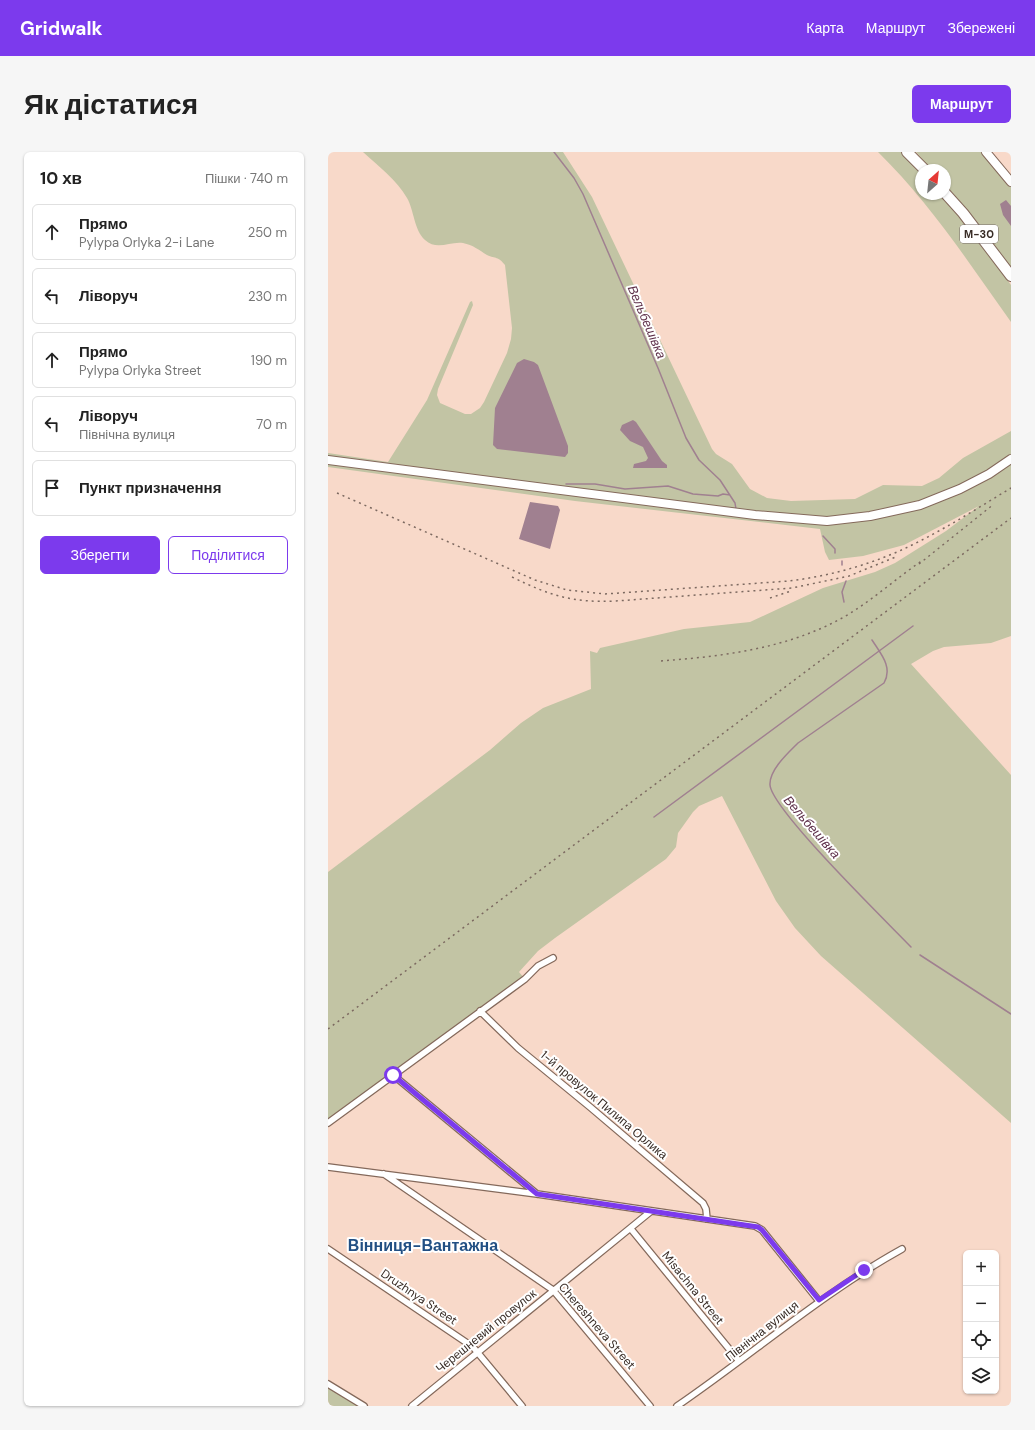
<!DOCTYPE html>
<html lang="uk">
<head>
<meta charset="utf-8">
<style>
  :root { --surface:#fff; --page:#f6f6f6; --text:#222; --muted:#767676; --line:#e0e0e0; --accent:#7c3aed }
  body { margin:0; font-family:"DM Sans",sans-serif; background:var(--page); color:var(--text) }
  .controls { position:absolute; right:12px; bottom:12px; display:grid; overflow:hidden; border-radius:6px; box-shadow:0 1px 3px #0004 }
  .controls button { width:36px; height:36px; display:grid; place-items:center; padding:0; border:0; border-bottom:1px solid var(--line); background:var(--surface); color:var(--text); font:20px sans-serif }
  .compass { position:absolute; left:587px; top:12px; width:36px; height:36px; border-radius:50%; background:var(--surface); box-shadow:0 1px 3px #0004; rotate:27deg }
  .stop { position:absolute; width:12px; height:12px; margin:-9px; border:3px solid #7c3aed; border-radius:50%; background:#fff }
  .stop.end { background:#7c3aed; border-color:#fff; box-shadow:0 1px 4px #0008 }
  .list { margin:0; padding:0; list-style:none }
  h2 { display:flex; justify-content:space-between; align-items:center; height:52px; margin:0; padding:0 16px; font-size:17px }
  h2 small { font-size:13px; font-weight:400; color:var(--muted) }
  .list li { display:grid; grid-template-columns:26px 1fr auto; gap:12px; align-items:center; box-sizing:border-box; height:56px; margin:0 8px 8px; padding:0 8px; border:1px solid var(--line); border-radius:6px }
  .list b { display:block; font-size:15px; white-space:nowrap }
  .list p { margin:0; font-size:13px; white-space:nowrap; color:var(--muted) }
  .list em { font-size:13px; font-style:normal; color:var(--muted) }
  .actions { display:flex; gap:8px; padding:12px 16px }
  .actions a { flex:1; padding:9px 0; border:1px solid var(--accent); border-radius:6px; text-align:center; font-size:14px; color:var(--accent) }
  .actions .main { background:var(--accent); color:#fff }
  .icon { flex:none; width:22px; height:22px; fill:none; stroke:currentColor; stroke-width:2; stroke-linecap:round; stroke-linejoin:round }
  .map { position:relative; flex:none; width:683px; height:1254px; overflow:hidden; border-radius:6px }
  header { display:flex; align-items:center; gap:24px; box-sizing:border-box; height:56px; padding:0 20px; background:var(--accent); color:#fff }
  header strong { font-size:19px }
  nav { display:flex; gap:22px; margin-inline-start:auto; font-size:14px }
  .intro { display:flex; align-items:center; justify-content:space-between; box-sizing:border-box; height:96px; padding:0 24px }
  h1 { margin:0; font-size:28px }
  .button { padding:10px 18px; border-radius:6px; background:var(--accent); color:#fff; font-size:14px; font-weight:700 }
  main { display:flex; gap:24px; padding:0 24px }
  aside { flex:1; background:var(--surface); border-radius:6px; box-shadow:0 1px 3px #0004 }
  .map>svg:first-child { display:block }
  .green { fill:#c2c4a4 }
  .water { fill:#a08090 }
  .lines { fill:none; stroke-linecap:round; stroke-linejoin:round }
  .stream { stroke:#a08090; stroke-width:1.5 }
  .street-casing { stroke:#84695b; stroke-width:8 }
  .secondary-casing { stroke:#84695b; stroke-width:10 }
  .highway-casing { stroke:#84695b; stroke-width:12 }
  .street { stroke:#fff; stroke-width:5.5 }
  .secondary { stroke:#fff; stroke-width:8 }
  .highway { stroke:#fff; stroke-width:10 }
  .rail { stroke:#7c6960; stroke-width:1.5; stroke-dasharray:2 4; stroke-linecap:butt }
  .route { stroke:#7c3aed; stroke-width:5 }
  .labels { text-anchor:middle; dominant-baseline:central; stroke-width:4; stroke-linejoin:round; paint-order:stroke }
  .shield { fill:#fff; stroke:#746b67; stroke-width:1 }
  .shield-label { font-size:11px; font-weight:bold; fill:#382c26 }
  .street-label { font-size:12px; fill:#382c26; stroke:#fff }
  .water-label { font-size:13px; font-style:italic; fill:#5e304a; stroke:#fff }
  .district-label { font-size:16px; font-weight:bold; fill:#214f83; stroke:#fff }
</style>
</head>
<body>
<header>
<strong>Gridwalk</strong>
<nav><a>Карта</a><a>Маршрут</a><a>Збережені</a></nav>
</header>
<div class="intro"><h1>Як дістатися</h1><a class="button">Маршрут</a></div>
<main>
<aside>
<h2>10 хв<small>Пішки · 740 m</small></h2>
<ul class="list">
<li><svg class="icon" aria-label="ahead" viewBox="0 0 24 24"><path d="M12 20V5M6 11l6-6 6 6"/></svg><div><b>Прямо</b><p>Pylypa Orlyka 2-i Lane</p></div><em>250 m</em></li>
<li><svg class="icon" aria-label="left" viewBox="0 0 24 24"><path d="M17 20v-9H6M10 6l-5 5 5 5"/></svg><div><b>Ліворуч</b></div><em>230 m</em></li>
<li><svg class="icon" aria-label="ahead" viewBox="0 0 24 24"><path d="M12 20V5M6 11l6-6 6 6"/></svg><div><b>Прямо</b><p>Pylypa Orlyka Street</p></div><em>190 m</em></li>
<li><svg class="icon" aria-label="left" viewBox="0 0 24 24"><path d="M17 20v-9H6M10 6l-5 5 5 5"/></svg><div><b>Ліворуч</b><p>Північна вулиця</p></div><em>70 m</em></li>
<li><svg class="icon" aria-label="arrive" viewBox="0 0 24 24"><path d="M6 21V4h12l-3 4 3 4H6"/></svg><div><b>Пункт призначення</b></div></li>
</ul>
<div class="actions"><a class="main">Зберегти</a><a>Поділитися</a></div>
</aside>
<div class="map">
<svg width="683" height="1254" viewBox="0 0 683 1254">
  <rect width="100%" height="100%" fill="#f8d9c9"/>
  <path class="green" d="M 35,0 L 235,0 L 264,45 L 384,297 L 388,302 L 404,312 L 422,337 L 439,346 L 463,349 L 527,347 L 555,333 L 594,334 L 611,326 L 635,306 L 683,279 L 683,484 L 663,491 L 616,495 L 605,499 L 583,512 L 683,623 L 683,971 L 493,804 L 467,776 L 448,749 L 394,644 L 371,654 L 365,660 L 350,681 L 348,695 L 338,707 L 227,786 L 210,799 L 191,820 L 197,827 L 0,971 L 0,720 L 162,598 L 193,571 L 215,556 L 263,537 L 262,499 L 269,501 L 272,496 L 356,477 L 422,470 L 495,436 L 547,420 L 567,411 L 618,379 L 651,354 L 576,393 L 535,404 L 501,408 L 497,400 L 492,377 L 247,349 L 0,315 L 0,301 L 60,310 L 99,248 L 142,150 L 144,149 L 145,153 L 110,237 L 109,243 L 112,251 L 137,262 L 143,262 L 152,256 L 156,250 L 179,201 L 183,187 L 184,176 L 177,113 C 170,104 168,107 159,103 C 151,98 145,93 135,91 C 122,89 109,99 97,88 C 86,78 86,58 79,46 C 69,28 50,14 35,0 Z
    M 550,0 L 573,0 L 593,22 L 593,42 L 611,42 L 631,64 L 683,133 L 683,170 C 641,111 602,51 550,0 Z
    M 588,0 L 658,0 L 683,30 L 683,115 L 639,58 L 617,32 L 617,18 L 604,18 Z
    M 0,1236 L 30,1254 L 0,1254 Z"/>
  <path class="water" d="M 678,48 L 683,54 L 683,74 L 675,63 L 672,52 Z
    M 196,207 L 206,210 L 210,213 L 240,294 L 240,301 L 237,305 L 169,297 L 165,293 L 167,256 L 189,211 Z
    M 305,268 L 308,270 L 334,309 L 339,313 L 339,316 L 305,316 L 306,312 L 318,309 L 320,306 L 315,295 L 302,289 L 292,278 L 294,273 Z
    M 202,350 L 230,354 L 232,358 L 222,397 L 191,387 Z"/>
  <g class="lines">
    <path class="stream" d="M 226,0 L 246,26 L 255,42 L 330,216 L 358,286 L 371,308 L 392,328 L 407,351 L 408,357
      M 238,332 L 267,332 L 297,337 L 340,334 L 365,342 L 390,344 L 395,342 L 402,343
      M 495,384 L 507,397 L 507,401
      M 514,409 L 514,413
      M 516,450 L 514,440 L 518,429
      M 544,488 C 553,502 565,515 556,531 L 470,591 C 460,601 441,618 442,633 C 444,658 560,771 583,795
      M 326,665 L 585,474
      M 592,803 L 683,862"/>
    <g class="street-casing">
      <path id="street" d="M 152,859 L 190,896 L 262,955 L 375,1051 L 378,1057 L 379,1067
        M 65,923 L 209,1042
        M 0,971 L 197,827 L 210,814 L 225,806
        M 0,1015 L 209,1042 L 427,1074 L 434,1078 L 491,1149
        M 56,1022 L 225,1138 L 322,1254
        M 303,1077 L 411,1209
        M 0,1097 L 145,1195 L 194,1254
        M 0,1232 L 36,1254
        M 84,1254 L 322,1060
        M 349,1254 C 425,1202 493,1142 574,1097"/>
    </g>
    <g class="secondary-casing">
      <path id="secondary" d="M 658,0 L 683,30
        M 0,308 L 427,363 L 499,369 L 542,364 L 592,353 L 632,337 L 661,322 L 683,307"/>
    </g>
    <g class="highway-casing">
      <path id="highway" d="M 579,0 L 597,18
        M 617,41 L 635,61 L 683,124"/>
    </g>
    <use href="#street" class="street"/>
    <use href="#secondary" class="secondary"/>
    <use href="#highway" class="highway"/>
    <path class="rail" d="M 9,341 L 207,428 L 239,438 L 277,442 L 461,429 C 502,424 545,412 582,394 C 617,377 650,356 683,336
      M 591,412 L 666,352
      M 184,425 C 223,444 245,451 288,449 L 464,436 L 521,424 L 570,404
      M 442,446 L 463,439
      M 333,509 C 398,504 464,496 521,462 C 547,446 570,425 595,408
      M 0,877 L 683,366"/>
  </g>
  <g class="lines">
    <path class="route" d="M 65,923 L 209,1042 L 430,1075 L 434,1078 L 491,1148 L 536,1118"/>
  </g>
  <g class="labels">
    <rect class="shield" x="632" y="73" width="38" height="18" rx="3"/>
    <g class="shield-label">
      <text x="651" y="82">М-30</text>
    </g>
    <g class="street-label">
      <text transform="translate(276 953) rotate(40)">1-й провулок Пилипа Орлика</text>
      <text transform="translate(365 1136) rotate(51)">Misachna Street</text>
      <text transform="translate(91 1145) rotate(34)">Druzhnya Street</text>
      <text transform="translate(269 1174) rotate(49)">Chereshneva Street</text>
      <text transform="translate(158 1179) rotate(-39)">Черешневий провулок</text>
      <text transform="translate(434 1179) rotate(-38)">Північна вулиця</text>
    </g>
    <g class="water-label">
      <text transform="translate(319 170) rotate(67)">Вельбешівка</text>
      <text transform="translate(484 675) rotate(49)">Вельбешівка</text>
    </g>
    <g class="district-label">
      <text x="95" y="1093">Вінниця-Вантажна</text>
    </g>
  </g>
</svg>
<div class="controls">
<button>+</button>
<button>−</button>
<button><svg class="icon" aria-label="locate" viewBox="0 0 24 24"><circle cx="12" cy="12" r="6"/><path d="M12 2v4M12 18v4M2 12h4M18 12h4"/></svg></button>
<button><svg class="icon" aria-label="layers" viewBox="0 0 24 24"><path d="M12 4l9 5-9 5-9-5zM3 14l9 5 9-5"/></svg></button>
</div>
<svg class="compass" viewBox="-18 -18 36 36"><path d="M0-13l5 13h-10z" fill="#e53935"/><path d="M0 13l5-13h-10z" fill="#767676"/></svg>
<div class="stop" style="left:65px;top:923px"></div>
<div class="stop end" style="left:536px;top:1118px"></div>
</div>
</main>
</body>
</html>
